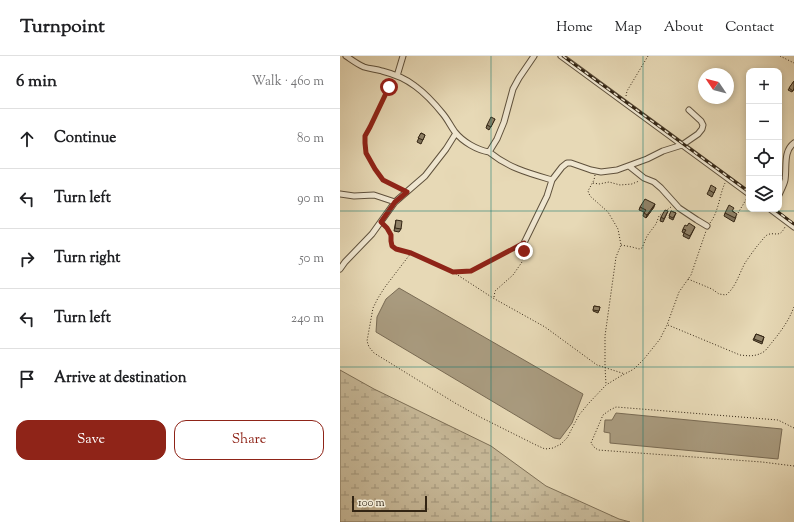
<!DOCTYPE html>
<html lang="en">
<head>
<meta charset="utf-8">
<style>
  :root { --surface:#fff; --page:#f2f2f2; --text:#202124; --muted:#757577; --line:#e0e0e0; --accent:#8f2418 }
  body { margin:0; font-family:"Sorts Mill Goudy",serif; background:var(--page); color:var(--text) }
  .controls { position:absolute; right:12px; top:12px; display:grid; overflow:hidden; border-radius:8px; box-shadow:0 2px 6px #0003 }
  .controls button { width:36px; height:36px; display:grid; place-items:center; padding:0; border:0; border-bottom:1px solid var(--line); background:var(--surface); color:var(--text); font:20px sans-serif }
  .compass { position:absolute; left:358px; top:12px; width:36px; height:36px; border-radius:50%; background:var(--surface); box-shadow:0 2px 6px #0003; rotate:305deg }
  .scale { position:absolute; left:12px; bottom:10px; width:75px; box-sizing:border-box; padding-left:4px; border:2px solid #322413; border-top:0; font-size:11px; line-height:14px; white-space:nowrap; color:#322413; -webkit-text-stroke:3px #efe6d0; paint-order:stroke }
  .stop { position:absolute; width:12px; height:12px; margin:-9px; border:3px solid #8f2418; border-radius:50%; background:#fff }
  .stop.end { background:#8f2418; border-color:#fff; box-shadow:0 1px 4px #0008 }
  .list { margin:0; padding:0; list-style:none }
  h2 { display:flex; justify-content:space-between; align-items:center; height:52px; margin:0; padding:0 16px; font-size:17px }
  h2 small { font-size:13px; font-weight:400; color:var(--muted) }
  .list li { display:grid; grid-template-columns:26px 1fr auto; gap:12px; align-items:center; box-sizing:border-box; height:60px; padding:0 16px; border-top:1px solid var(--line) }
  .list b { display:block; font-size:15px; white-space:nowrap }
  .list em { font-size:13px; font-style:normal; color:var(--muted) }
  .actions { display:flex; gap:8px; padding:12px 16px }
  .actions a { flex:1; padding:9px 0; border:1px solid var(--accent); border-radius:12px; text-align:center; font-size:14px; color:var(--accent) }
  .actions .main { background:var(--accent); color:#fff }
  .icon { flex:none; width:22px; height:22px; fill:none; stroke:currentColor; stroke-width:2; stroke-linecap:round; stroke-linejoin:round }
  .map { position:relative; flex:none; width:454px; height:466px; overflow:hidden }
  header { display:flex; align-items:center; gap:24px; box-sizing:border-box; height:56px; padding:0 20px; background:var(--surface); border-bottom:1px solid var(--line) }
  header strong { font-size:19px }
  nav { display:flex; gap:22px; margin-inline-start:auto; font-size:14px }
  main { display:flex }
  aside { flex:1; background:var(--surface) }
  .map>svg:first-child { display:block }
  .wetland { fill:url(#wetland-marsh); stroke:#7d6f56 }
  .water { fill:#a99b7f; stroke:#796b54 }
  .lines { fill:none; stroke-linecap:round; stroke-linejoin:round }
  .minor-casing { stroke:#5f513c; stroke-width:7 }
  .path { stroke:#322413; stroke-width:1; stroke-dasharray:1 2; stroke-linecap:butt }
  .minor { stroke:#efe6d0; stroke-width:5 }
  .rail-casing { stroke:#322413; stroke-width:3 }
  .rail { stroke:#efe6d0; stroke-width:1.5; stroke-dasharray:4.5; stroke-linecap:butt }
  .wall { fill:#7c7059; stroke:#322413 }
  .shaded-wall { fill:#655b49; stroke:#322413 }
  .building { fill:#908268; stroke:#322413 }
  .route { stroke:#8f2418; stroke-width:5 }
  .grid { fill:none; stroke:#0f766e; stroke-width:1; stroke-opacity:0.55 }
</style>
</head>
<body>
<header>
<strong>Turnpoint</strong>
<nav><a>Home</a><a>Map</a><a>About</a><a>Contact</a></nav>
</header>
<main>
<aside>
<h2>6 min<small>Walk · 460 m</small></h2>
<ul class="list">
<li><svg class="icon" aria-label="ahead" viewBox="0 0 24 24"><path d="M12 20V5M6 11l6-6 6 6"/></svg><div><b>Continue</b></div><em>80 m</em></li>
<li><svg class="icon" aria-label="left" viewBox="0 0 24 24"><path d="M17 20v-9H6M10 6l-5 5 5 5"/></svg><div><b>Turn left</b></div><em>90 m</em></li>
<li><svg class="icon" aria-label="right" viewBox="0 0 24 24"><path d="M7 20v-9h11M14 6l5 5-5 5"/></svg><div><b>Turn right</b></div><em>50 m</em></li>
<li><svg class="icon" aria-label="left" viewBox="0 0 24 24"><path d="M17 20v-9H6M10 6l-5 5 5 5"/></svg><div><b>Turn left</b></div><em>240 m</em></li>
<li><svg class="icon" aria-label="arrive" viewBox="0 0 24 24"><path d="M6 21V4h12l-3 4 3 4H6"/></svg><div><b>Arrive at destination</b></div></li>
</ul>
<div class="actions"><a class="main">Save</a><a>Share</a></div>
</aside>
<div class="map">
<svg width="454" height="466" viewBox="0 0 454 466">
  <defs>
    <pattern id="wetland-marsh" width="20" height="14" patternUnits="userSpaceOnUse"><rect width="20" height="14" fill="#c8ba9a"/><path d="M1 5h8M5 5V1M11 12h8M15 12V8" fill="none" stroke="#a3977c"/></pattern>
  </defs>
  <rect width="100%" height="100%" fill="#e7d9b6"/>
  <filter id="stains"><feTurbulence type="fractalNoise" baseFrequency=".005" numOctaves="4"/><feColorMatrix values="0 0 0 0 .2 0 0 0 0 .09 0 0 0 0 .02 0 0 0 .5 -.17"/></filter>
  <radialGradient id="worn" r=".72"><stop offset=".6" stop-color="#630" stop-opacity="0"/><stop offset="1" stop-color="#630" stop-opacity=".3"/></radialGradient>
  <path class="wetland" d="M 0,314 L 34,333 L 151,390 L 206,430 L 279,463 L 290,466 L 0,466 Z"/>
  <path class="water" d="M 59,232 L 243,338 L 232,367 L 220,383 L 214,382 L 36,276 L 37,261 L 46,243 Z
    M 276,357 L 442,373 L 438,403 L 270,387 L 270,377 L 264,376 L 265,364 L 272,364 Z"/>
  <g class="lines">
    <g class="minor-casing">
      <path id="minor" d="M 6,0 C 12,4 17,8 24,11 C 30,13 36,13 42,15 C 54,18 66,23 75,30 C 86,38 95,48 103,58 C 108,64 111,71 115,76 C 123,86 137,94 149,96 L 157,83 L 164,66 L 173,33 L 179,22 L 194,0
        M 221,0 L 409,138
        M 57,20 L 63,0
        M 149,96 C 169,112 188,117 212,124
        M 289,110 L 304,122 L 314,126 L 321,132 L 339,152 L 357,164 L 367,170
        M 0,138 L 14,140 L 34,139 L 55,146
        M 439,139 C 441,134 444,129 445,124 C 447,111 443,95 454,87
        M 430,153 L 454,171
        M 184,187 L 207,140 L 212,124 L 222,111 L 227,107 L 231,107 L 251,114 L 261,116 L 277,114 L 307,103 L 323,95 L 342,89 L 358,78 L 362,73 L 363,69 L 361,65 L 349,54
        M 0,213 L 5,206 L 32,178 L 55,146 L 85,120 L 106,93 L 116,77"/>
    </g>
    <path class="path" d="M 440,0 L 454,7
      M 52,23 C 46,38 39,53 32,68 C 30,72 25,77 25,81 C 23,94 33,114 42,123 C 47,127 56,130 61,133
      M 286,40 L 287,35 L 308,0
      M 255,119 L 254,124 L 248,135 L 250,140 L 268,156 L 278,173 L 281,189 L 276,201 L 265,280 L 265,311 L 266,328
      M 253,127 L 259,128 L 269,126 L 280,129 L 292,128 L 299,125
      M 398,157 L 407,142
      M 370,167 C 379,155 379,140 385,127
      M 44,169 L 51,179 L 51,185 L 52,190 L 56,193 L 71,197 L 113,216 L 153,242 L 205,271 L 257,309 L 285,318
      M 281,189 L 292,191 L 299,193 L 302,192 L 307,180 L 316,168 L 319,160 L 324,156 L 331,151
      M 71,197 L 45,231 L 38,242 L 33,252 L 27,285 L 29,291 L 34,297 L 115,347 L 140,361 L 196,389 L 205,393 L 213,392 L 221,388 L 227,382 L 239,359 L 248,348 L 266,329 L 279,321 L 294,313 L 304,303 L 320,283 L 327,269 L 339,236 L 351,219 L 366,175
      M 113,216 L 131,215 L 180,190
      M 348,223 L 372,233 L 379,238 L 386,239 C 396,231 399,218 405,207 C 409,201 414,194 418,189 C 421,186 424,181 427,179 C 435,175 439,183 445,171
      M 154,241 L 155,235 L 173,219 L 182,206 L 184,192
      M 328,269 L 400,299 C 409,300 416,301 425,295 C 437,280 447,269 454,251
      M 454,372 L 438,364 L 276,351 L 270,354 L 263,359 L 251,387 L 254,391 L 258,394 L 422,406 L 454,410"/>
    <use href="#minor" class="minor"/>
    <g class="rail-casing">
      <path id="rail" d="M 223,0 L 409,136
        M 434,153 L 454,168"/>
    </g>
    <use href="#rail" class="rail"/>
  </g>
  <path class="wall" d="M 454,25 L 454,33 L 452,36 L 448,34 Z
    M 155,63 L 149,74 L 146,72 L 147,69 Z
    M 81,77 L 85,79 L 81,88 L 77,86 Z
    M 376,132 L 372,141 L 367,138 L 369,134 Z
    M 300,151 L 314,151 L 306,162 L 303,160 L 304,156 L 299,154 Z
    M 328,155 L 323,166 L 320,165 L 321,161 Z
    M 331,155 L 336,157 L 333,164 L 329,162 Z
    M 393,155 L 396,161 L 394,166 L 384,160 L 385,157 Z
    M 56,164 L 61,173 L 59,176 L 54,175 Z
    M 347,170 L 355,171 L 349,183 L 343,180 L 344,177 L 342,176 L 343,173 Z
    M 254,250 L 260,251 L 258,257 L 253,255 Z
    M 416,278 L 424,281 L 422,288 L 413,284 Z"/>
  <path class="shaded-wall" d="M 315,148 L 314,151 L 306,162 L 307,159 Z"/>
  <path class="building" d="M 454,25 L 454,32 L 453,35 L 449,32 Z
    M 151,61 L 155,63 L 151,71 L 147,69 Z
    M 81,77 L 85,79 L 83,84 L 78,82 Z
    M 439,121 L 442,122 L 440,127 L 439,126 Z
    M 371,129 L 376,132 L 374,137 L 369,134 Z
    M 305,143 L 315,148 L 307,159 L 304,157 L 306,154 L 300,151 Z
    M 389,149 L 394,152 L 392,155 L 397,158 L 395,162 L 385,157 Z
    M 325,154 L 328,155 L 324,163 L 321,161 Z
    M 331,155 L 336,157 L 333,162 L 329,160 Z
    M 56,164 L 62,165 L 61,173 L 55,172 Z
    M 349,167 L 355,171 L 350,180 L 344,177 L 346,174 L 343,173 L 345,169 L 347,170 Z
    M 254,250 L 260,251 L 259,255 L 253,254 Z
    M 416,278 L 424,281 L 422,286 L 414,283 Z"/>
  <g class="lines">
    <path class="route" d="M 49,31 L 30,71 L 25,80 L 25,87 L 26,97 L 35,113 L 43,124 L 67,136 L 55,146 L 41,166 L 47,172 L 51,179 L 51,185 L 52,190 L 56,193 L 71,197 L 113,216 L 131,215 L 184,187 L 184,195"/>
  </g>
  <path class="grid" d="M 151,0 L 151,466M 303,0 L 303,466M 0,155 L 454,155M 0,311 L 454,311"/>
  <rect width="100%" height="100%" filter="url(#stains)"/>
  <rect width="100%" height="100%" fill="url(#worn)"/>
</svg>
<div class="controls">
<button>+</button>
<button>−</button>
<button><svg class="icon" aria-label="locate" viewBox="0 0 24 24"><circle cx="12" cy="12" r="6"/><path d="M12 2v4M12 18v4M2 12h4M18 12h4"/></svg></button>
<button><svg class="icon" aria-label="layers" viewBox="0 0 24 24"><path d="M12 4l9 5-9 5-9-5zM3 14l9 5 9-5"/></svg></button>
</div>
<svg class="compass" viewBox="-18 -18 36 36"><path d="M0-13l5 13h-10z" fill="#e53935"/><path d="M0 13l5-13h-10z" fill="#757577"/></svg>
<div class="scale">100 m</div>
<div class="stop" style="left:49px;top:31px"></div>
<div class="stop end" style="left:184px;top:195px"></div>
</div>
</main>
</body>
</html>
